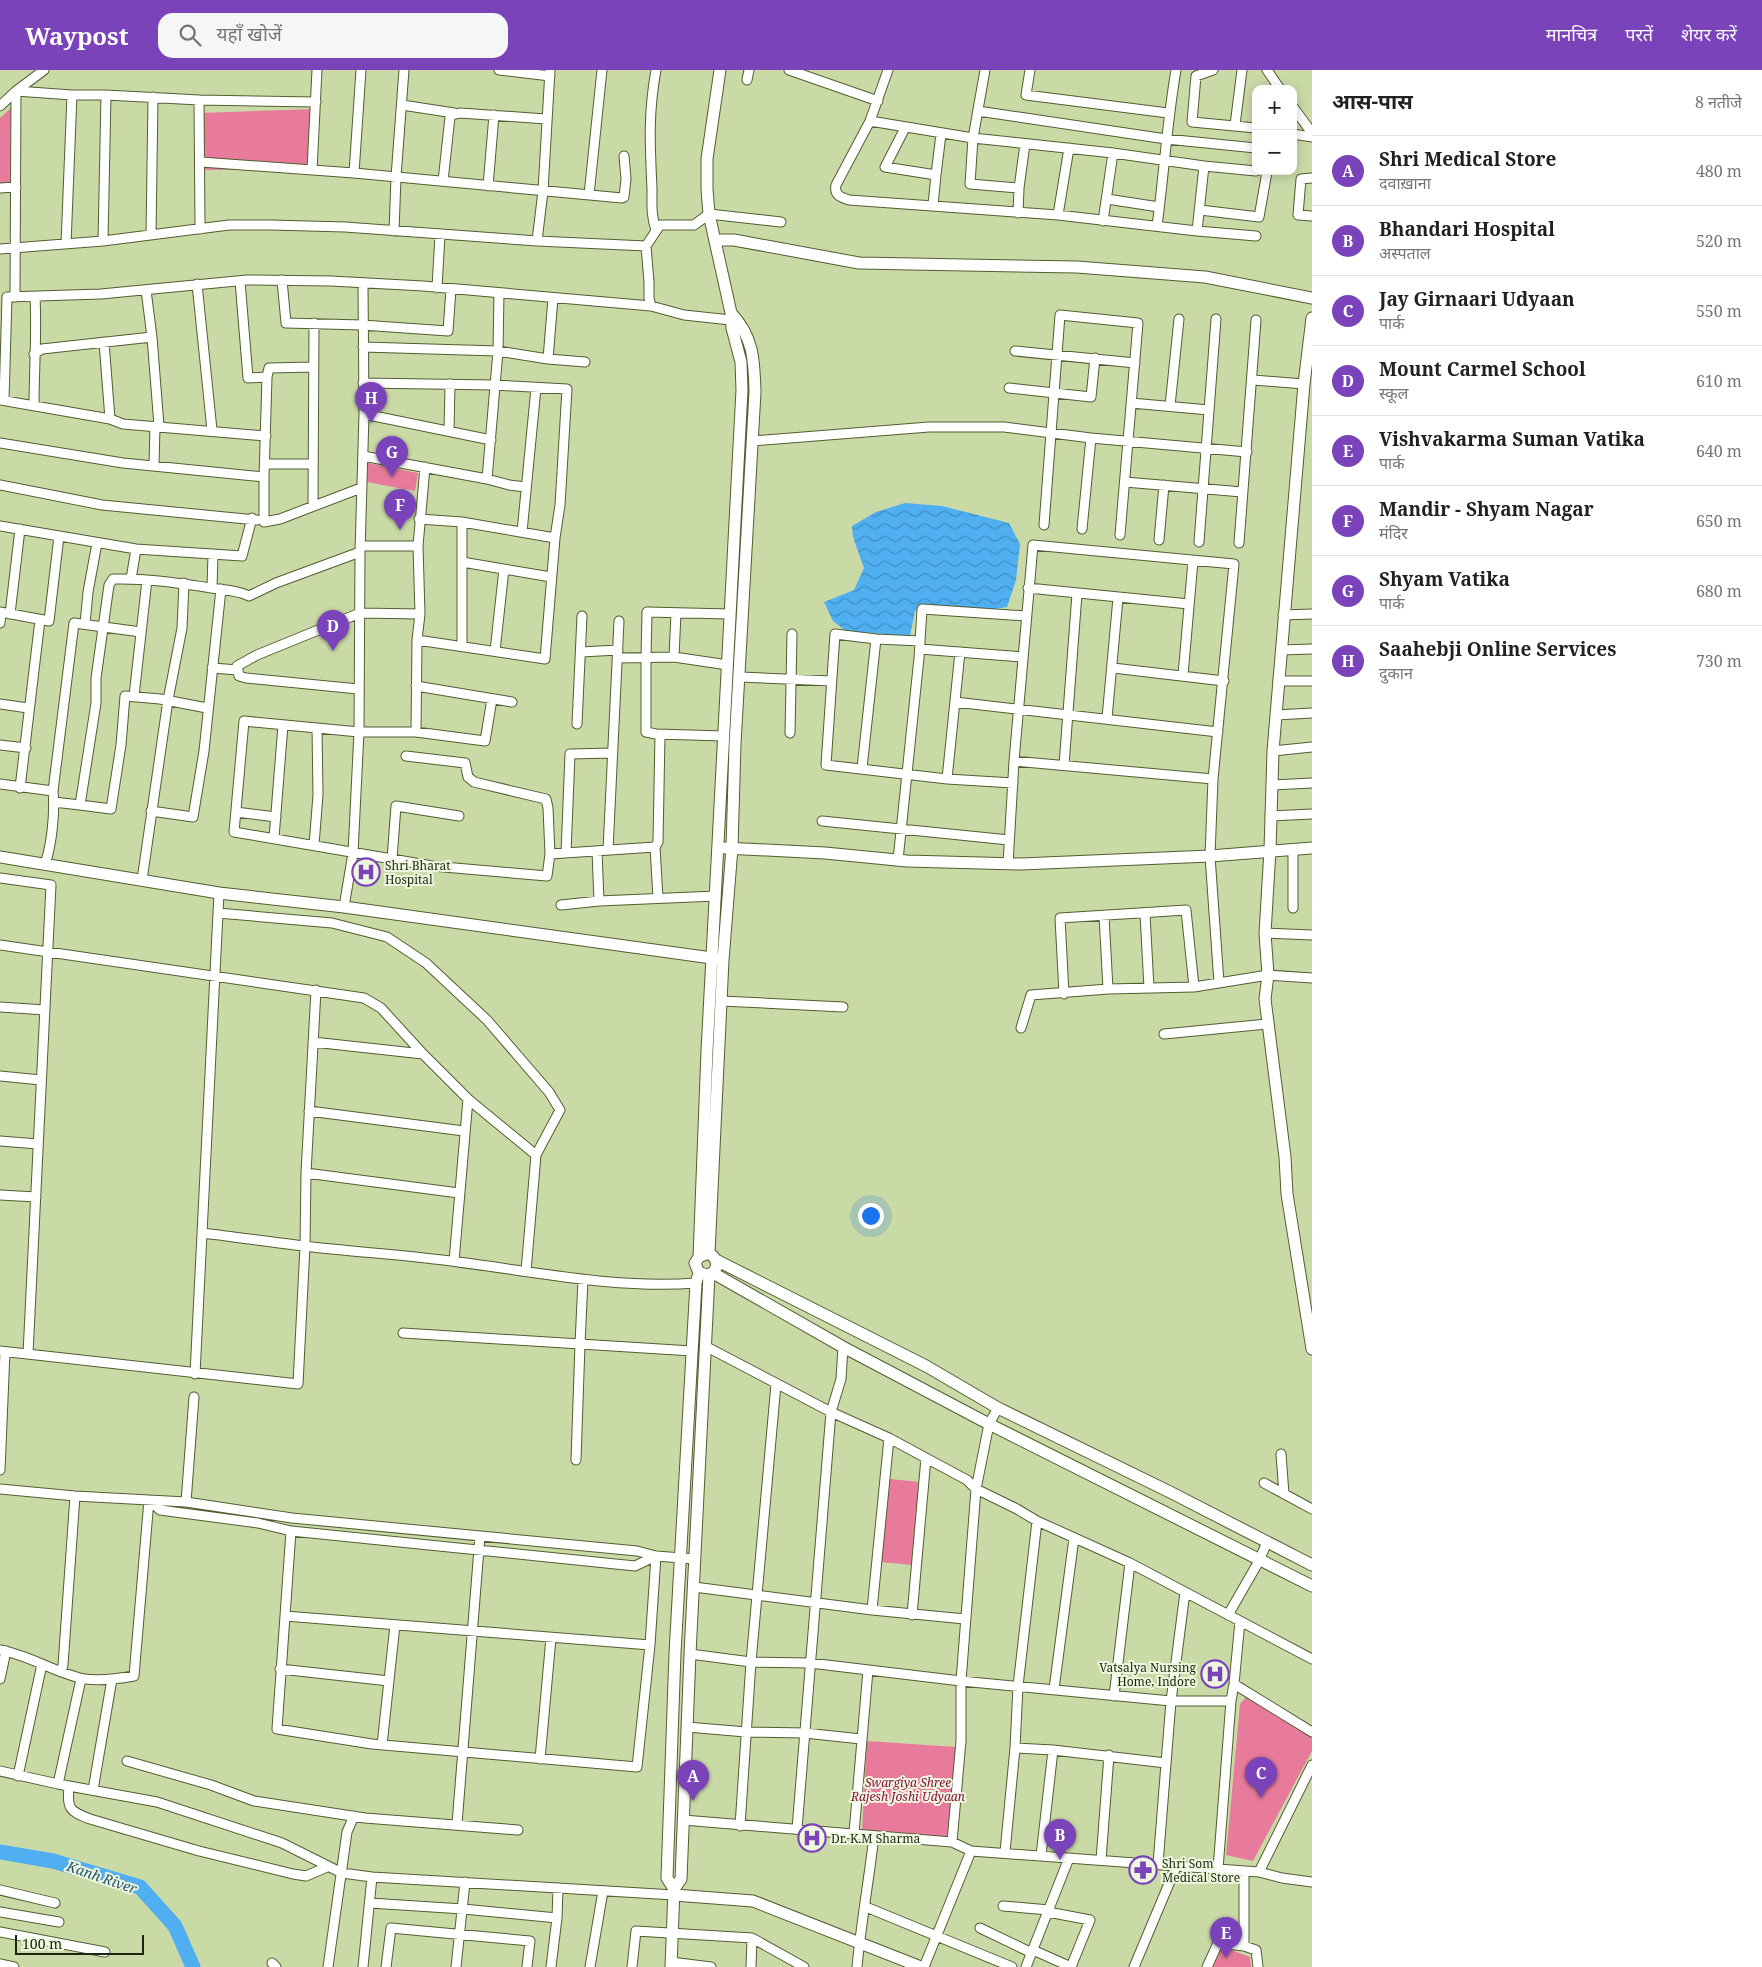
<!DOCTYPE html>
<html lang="hi">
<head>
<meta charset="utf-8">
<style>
  :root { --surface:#fff; --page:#f6f6f6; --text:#202124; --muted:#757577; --line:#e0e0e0; --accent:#7b43ba }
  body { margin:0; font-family:"Noto Serif","Noto Sans Devanagari",serif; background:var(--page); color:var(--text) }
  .controls { position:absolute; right:15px; top:15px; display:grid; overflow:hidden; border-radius:10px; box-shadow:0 2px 12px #0003 }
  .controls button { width:45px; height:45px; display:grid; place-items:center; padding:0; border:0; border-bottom:1px solid var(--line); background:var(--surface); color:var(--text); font:25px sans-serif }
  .scale { position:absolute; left:15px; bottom:12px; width:129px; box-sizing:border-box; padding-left:5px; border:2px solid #1e2411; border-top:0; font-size:14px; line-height:18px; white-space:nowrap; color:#1e2411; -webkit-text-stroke:4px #eef7dd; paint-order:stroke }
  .you { position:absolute; left:870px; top:1145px; width:18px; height:18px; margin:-12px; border:4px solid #fff; border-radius:50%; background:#1a73e8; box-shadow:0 0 0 8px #1a73e833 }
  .badge { display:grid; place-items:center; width:32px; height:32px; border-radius:50%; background:var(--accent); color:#fff; font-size:16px; font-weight:700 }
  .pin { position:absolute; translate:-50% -41px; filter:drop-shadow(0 1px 2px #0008) }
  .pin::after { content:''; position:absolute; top:26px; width:18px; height:15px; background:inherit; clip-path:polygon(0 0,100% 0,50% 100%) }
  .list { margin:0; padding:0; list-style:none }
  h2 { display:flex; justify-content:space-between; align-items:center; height:65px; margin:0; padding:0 20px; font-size:21px }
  h2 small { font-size:16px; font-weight:400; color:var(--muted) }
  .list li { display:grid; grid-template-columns:32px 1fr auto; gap:15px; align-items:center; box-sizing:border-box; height:70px; padding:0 20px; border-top:1px solid var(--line) }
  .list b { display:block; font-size:19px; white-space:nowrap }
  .list p { margin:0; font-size:16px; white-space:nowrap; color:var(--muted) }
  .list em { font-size:16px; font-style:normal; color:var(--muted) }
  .icon { flex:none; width:28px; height:28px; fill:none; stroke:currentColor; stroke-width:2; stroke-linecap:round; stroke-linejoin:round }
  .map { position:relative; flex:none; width:1312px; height:1897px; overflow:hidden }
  header { display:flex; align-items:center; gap:30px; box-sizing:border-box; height:70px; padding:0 25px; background:var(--accent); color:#fff }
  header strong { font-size:24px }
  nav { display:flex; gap:28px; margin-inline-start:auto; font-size:18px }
  .search { width:350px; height:45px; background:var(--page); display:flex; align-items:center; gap:12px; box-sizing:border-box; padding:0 18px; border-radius:15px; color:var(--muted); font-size:19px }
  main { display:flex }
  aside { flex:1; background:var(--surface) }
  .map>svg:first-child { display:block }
  .park { fill:#e87b9c }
  .water { fill:url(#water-waves) }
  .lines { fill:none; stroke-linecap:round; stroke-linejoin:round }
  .river { stroke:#4faff1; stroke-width:15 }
  .street-casing { stroke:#515e30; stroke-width:11 }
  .secondary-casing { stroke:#515e30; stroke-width:13 }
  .street { stroke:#fff; stroke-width:9 }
  .secondary { stroke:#fff; stroke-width:11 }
  .labels { text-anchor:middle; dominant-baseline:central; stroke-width:4; stroke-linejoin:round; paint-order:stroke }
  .poi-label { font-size:12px; fill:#1e2411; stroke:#eef7dd; text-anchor:start }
  .park-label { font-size:12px; font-style:italic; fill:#870d43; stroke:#eef7dd }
  .water-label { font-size:14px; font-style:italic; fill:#225476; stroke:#eef7dd }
</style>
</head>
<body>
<header>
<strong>Waypost</strong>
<div class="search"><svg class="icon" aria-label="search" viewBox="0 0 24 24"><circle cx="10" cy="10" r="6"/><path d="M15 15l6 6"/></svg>यहाँ खोजें</div>
<nav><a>मानचित्र</a><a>परतें</a><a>शेयर करें</a></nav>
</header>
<main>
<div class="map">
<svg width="1312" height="1897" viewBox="0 0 1312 1897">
  <defs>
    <pattern id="water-waves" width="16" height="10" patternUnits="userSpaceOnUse" patternTransform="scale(1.25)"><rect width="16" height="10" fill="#4faff1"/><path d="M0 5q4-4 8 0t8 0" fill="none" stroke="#418ec2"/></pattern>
  </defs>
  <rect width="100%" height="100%" fill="#cadaa7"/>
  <path class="park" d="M 11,38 L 10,116 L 0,117 L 0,48 Z
    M 315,39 L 312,99 L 201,100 L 200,43 Z
    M 368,393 L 418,403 L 415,421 L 367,412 Z
    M 890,1409 L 920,1412 L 912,1495 L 881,1492 Z
    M 1247,1626 L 1312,1667 L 1312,1681 L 1253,1791 L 1226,1785 L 1240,1634 Z
    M 867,1671 L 956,1677 L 947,1768 L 862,1761 Z
    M 1221,1876 L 1250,1887 L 1251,1897 L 1213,1897 Z"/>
  <path class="water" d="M 905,433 L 942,436 L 1009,453 L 1020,474 L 1016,510 L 1007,537 L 984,541 L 925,536 L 915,541 L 910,566 L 846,561 L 833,551 L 824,532 L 854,520 L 864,498 L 853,467 L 852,456 L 876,442 Z"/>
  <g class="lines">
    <path class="river" d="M 0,1782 L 53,1791 L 140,1817 L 175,1856 L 193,1897"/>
    <g class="street-casing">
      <path id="street" d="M 361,0 L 354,103 L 622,128 L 624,127 L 626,109 L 624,86
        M 499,0 L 550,6
        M 656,0 C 648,44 650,75 652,119 C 652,134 651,146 656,160
        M 789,0 L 878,31
        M 888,0 L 870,51 L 836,115 C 834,125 840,127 849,130 L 1058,145
        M 985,0 L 973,68 L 970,114 L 1019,118 L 1025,74
        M 1030,0 L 1026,25 L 1168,43
        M 1213,0 L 1196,6 L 1192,52 L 1256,58
        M 1267,0 L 1280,19
        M 747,10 L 749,0
        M 72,25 L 106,25 L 103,171
        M 106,25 L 199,30 L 200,159
        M 199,30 L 316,32
        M 402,35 L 454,43
        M 0,36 L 16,21 L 44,0
        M 1293,37 L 1312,63
        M 978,41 L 1166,69 L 1256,78
        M 870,51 L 973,68 L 1113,83 L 1204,96 L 1256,101
        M 1235,55 L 1242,0
        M 905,58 L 885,97 L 936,105 L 941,64
        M 1293,64 L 1312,67
        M 1069,78 L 1058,145 L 1197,161 L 1204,96
        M 201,92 L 354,103
        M 312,100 L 317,0
        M 1312,108 L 1301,109 L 1298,145 L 1312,146
        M 443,111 L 450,47 L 452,45 L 460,43 L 546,49
        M 488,116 L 494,45
        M 0,118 L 16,117
        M 589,125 L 602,0
        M 1107,129 L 1159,137
        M 933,135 L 936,105
        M 1200,140 L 1259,147 L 1267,102 L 1264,101
        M 1018,143 L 1019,118
        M 1103,151 L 1113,83
        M 1157,156 C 1164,104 1167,52 1176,0
        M 394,161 L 396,107 L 404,0
        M 1197,161 L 1256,166
        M 151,165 L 153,27
        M 537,171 L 543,121 L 550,0
        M 646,176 L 660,155 L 694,155 L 709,144 L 781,152
        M 0,179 L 103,171 L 229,155 L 271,155 L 345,157 L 537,171 L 646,176 L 649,212 L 649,228 L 651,236 L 684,245 L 731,250
        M 282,210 L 286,253 L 362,255 L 448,261 L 451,219
        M 240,211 L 248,308 L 267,307 L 264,407 L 264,452 L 280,449 L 361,418
        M 197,214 L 212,360
        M 437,218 L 440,165
        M 146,220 L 152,267 L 159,356
        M 15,227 L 16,21 L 72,25 L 66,174
        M 104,272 L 110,349
        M 363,277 L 498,281 L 548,289 L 585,292
        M 1015,281 L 1135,293
        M 34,284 L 42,279 L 152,267
        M 548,289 L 553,228
        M 267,307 L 269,298 L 313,297
        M 1253,310 L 1304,314
        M 363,313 L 494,315 L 567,319 L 560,435 L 555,468 L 545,589 L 417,570
        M 1009,318 L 1091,327 L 1095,288
        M 0,330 L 110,349 L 123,354 L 266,366
        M 4,330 L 7,227 L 101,224 L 247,210 L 331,211 L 423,216 L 651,236
        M 1131,333 L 1209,340
        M 34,336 C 34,300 37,264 35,227
        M 1170,336 L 1179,249
        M 364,344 L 491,370
        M 449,361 L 450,314
        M 752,371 L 929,357 L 1004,357 L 1091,368 L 1247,382
        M 0,373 L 123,393 L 264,407
        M 363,386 L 487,409 L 509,415 L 526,417
        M 265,394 L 312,394
        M 154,396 L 155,356
        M 487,409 L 498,281 L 499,223
        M 1125,412 L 1242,422
        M 0,415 L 102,435 L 257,450
        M 313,436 L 314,253
        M 419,449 L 462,452 L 555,468
        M 462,452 L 462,576
        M 1044,455 L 1060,245 L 1138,253 L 1120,465
        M 0,456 L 136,479 L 242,486 L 252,448
        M 1082,459 L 1091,368
        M 522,462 L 536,318
        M 1159,470 L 1164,415
        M 1199,472 L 1216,249
        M 1239,473 L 1256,250
        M 360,476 L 418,476
        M 462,492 L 551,507
        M 131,509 L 136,479
        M 212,518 L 213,484
        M 1028,518 L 1189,534
        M 0,542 L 49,551 L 59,466
        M 10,544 L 20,459
        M 1283,545 L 1312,544
        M 0,553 L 1,542
        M 85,554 L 88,522 L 97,473
        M 920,571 L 876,569 L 835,564 L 826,695 L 947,709 L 1013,713
        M 920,579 L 1023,587
        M 1281,580 L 1312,579
        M 495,581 L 504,499
        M 581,582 L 618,580
        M 674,587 L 676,543
        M 618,588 L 674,587 L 728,595
        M 212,598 L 238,600
        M 1113,598 L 1224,611
        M 1183,605 L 1193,491
        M 740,607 L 831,611
        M 1278,611 L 1312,611
        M 416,616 L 512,632
        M 358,619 L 246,608 L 239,606 L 237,596 L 257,585 L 360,543 L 420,544
        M 134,626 L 147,510
        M 955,632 L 1218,662
        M 0,634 L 28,638
        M 1276,645 L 1312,643
        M 1107,648 L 1118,528
        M 577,654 L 582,546
        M 416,662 L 417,570 L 420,544 L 418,476 L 425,397
        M 790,663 L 792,564
        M 724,666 L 656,664 L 646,662 L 646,587 L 647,542 L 730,544
        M 0,675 L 26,678
        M 1273,681 L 1312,677
        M 406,686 L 465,693 L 468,707 L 474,712 L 546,729 L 548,738 L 550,784
        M 1014,691 L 1213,709
        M 1064,695 L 1077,524
        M 862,698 L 876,569
        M 947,709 L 960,582
        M 0,714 L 53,721
        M 1272,715 L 1312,713
        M 20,718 L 40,550
        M 54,732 L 80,735 L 96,633 L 96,608 L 109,515 L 113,509 C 146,508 178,513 211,518 C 224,520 237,520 249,526 L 276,513 L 360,482
        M 80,735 L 111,739 L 121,675 L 125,626 L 160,629 L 207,638
        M 151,741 L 193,747 L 204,681 L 221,519
        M 236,742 L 276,747
        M 459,746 L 396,736 L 392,789 L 432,796 L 547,806 L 550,784 L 655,777
        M 1270,746 L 1312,744
        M 822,751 L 1009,770
        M 274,768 L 283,655
        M 314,775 L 318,725 L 317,658
        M 608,780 L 619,551
        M 597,781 L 599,831
        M 566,783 L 570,684 L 612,683
        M 392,789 L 234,762 L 244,651 L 359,662 L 416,662 L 485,671 L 492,629
        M 898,790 L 919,588 L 922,539 L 1026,546
        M 45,794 C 52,774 55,742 53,721 L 74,553 L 141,562
        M 1008,794 L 1014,691 L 1033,475 L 1234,494 L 1213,709 L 1210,786 L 1219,913
        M 0,808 L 51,815 L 28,1284
        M 142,810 L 168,630 L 182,558 L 184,513
        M 658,828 L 655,777 L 658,772 L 660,664
        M 561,835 L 599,831 L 716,826
        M 344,837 L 353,783 L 359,662 L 360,482 L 364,344 L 363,213
        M 1293,838 L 1293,779
        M 218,843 L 332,853 L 387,867 L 426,893 L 487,950 L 549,1022 L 560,1040 L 536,1085 L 526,1201
        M 1145,844 L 1149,918
        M 1104,846 L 1108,919
        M 1265,863 L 1312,865
        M 0,875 L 364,928 L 381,938 L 423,984 L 468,1029 L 536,1085
        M 1064,924 L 1060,848 L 1186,840 L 1194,917
        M 721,931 L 843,937
        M 0,937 L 45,940
        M 1021,958 L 1031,925 L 1108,919 L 1194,917 L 1268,905 L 1312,908
        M 1164,964 L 1267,954
        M 313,972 L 423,984
        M 0,1006 L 41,1010
        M 309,1041 L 464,1061
        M 0,1071 L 38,1074
        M 306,1103 L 459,1123
        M 0,1125 L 36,1127
        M 202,1163 C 236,1167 270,1172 304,1176 C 355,1182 407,1185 458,1192 C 537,1202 616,1219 696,1213
        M 454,1191 L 468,1029
        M 403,1263 L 692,1281
        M 705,1276 L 831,1342 L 889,1368 L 926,1388 L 967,1410 L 976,1419 L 1017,1439 L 1037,1451 L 1130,1493 L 1312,1589
        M 0,1281 L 298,1314 L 305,1176 L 306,1103 L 316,920
        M 195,1304 L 219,823
        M 1281,1384 L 1284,1424
        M 576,1390 L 580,1274 L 583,1210
        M 0,1400 L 5,1282
        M 1264,1413 L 1312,1439
        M 0,1419 L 75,1426 L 186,1432 L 292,1448 L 637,1481 L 656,1486 L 695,1489
        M 149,1430 L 160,1440 L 258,1453 L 291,1461 L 635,1496 L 656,1486
        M 186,1432 L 194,1327
        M 291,1461 L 277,1659 L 372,1674 L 637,1697 L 650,1575 L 656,1486
        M 694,1517 L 872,1540 L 965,1549
        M 872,1540 L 889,1368
        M 912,1545 L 926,1388
        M 1228,1545 L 1259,1491 L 1267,1472
        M 285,1546 L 650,1575
        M 0,1580 C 28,1585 52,1601 80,1608 C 97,1612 117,1609 134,1606 L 149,1430
        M 690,1584 L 751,1592 L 810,1593 L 961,1611 L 1171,1631 L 1231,1631
        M 280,1599 L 389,1611
        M 61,1602 L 63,1595 L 75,1426
        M 0,1609 L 6,1581
        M 1234,1614 L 1312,1662
        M 1054,1619 L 1074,1468
        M 1114,1626 L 1130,1493
        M 687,1657 L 746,1662 L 805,1663 L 861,1669
        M 382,1675 L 395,1555
        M 1015,1678 L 1053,1680 L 1166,1693
        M 540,1689 L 551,1568
        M 127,1691 L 211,1715 L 254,1731 L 365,1748 L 518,1760
        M 0,1701 L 58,1714 L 157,1732 L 282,1773 L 342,1803 L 372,1807 L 674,1825
        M 18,1706 L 42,1594
        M 58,1714 L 81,1609
        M 69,1716 C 67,1739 69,1741 90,1749 L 199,1781 L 293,1804 L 306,1806 L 327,1797
        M 93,1720 L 112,1609
        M 683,1750 L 952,1772 L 971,1781 L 1259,1802 L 1282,1808 L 1312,1812
        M 457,1754 L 480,1466
        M 740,1756 L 751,1592 L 776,1314
        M 797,1759 L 831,1342 L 841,1309 L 843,1277
        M 854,1763 L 868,1600
        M 952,1772 L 961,1671 L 961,1611 L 976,1419 L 989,1354 L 998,1338
        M 1005,1782 L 1015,1678 L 1018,1616 L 1037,1451
        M 1041,1786 L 1053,1680
        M 1101,1790 L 1109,1685
        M 1158,1794 L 1171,1631 L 1185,1522
        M 1218,1799 L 1231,1631 L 1234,1614 L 1240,1551
        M 1259,1802 L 1312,1695
        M 0,1820 L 55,1833
        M 370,1833 L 463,1839 L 557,1848
        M 1003,1836 L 1049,1840
        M 866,1837 L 1012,1897
        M 0,1842 L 59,1852
        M 980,1858 L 1032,1883
        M 0,1862 L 105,1882
        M 1244,1876 L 1244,1802
        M 1033,1880 L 1071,1897 L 1090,1850 L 1048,1842
        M 671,1892 L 711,1897
        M 272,1893 L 276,1897
        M 0,1894 L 14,1897
        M 328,1897 L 347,1762 L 354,1746
        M 363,1897 L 372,1807
        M 386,1897 L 391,1858 L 530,1871 L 527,1897
        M 456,1897 L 465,1812
        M 551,1897 L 557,1848 L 558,1818
        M 590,1897 L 603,1821
        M 632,1897 L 636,1861 L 752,1868 L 804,1897
        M 751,1897 L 752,1868
        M 857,1897 C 861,1854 869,1809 874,1766
        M 924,1897 L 971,1781
        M 1026,1897 L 1069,1788
        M 1134,1897 L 1176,1797
        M 1207,1897 L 1218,1873 L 1244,1876 L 1256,1880 L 1258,1897"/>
    </g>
    <g class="secondary-casing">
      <path id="secondary" d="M 716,170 L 734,170 L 859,193 L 1077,197 L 1205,207 L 1312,228
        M 1312,248 L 1304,314 L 1273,681 L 1270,780 L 1265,863 L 1268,905 L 1265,929 L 1285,1087 L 1287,1124 L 1312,1279
        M 725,778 L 825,783 L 907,791 L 1021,794 L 1210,786 L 1312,778
        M 0,787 L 219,823 L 344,837 L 719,889
        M 709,1183 L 723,890 L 732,778 L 735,674 L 755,322 C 754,290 754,268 731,243
        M 699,1187 L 707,981 L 742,320 L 741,292 L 732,258 L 731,243 L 709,144 L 707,119 L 707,89 L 720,0
        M 716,1190 L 926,1296 L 998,1338 L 1170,1422 L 1312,1495
        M 713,1203 L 843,1277 L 989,1354 L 1312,1516
        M 674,1819 L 667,1808 L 675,1583 L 696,1213 L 699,1203
        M 674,1825 L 753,1831 L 921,1897
        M 671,1897 L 674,1819 L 681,1809 L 690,1584 L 709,1205 C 720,1199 718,1189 709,1183 L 699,1187 L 695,1193 L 699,1203 L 709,1205"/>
    </g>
    <use href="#street" class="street"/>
    <use href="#secondary" class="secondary"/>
  </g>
  <defs>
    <g id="hospital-ring" transform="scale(1.4375)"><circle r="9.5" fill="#eef7dd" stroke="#7b43ba" stroke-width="1.5"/><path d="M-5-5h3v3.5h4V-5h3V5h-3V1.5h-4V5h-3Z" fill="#7b43ba"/></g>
    <g id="pharmacy-ring" transform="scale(1.4375)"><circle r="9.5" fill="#eef7dd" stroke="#7b43ba" stroke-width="1.5"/><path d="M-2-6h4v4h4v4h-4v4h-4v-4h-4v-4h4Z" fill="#7b43ba"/></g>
  </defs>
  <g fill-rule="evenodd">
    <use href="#hospital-ring" x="366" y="802"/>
    <use href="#hospital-ring" x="1215" y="1604"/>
    <use href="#hospital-ring" x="812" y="1768"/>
    <use href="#pharmacy-ring" x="1143" y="1800"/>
  </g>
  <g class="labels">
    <g class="poi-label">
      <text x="385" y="795">Shri Bharat<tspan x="385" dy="14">Hospital</tspan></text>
      <text x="1196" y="1597" text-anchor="end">Vatsalya Nursing<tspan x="1196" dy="14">Home, Indore</tspan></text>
      <text x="831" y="1768">Dr. K.M Sharma</text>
      <text x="1162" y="1793">Shri Som<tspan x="1162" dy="14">Medical Store</tspan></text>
    </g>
    <g class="park-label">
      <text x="908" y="1712">Swargiya Shree<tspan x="908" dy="14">Rajesh Joshi Udyaan</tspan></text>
    </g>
    <g class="water-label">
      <text transform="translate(102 1807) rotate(19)">Kanh River</text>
    </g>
  </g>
</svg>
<div class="controls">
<button>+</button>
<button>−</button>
</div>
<div class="scale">100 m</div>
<div class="you"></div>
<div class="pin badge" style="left:693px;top:1731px">A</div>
<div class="pin badge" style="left:1060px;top:1790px">B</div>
<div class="pin badge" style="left:1261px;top:1728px">C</div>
<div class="pin badge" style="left:333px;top:581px">D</div>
<div class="pin badge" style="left:1226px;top:1888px">E</div>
<div class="pin badge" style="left:400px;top:460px">F</div>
<div class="pin badge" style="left:392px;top:407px">G</div>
<div class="pin badge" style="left:371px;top:353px">H</div>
</div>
<aside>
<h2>आस-पास<small>8 नतीजे</small></h2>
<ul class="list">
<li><span class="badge">A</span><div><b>Shri Medical Store</b><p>दवाख़ाना</p></div><em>480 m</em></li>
<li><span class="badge">B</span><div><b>Bhandari Hospital</b><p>अस्पताल</p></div><em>520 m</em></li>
<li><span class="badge">C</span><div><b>Jay Girnaari Udyaan</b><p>पार्क</p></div><em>550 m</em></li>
<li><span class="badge">D</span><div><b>Mount Carmel School</b><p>स्कूल</p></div><em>610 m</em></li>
<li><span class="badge">E</span><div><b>Vishvakarma Suman Vatika</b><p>पार्क</p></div><em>640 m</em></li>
<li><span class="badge">F</span><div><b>Mandir - Shyam Nagar</b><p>मंदिर</p></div><em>650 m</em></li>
<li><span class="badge">G</span><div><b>Shyam Vatika</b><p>पार्क</p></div><em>680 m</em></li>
<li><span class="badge">H</span><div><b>Saahebji Online Services</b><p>दुकान</p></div><em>730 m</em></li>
</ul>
</aside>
</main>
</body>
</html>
